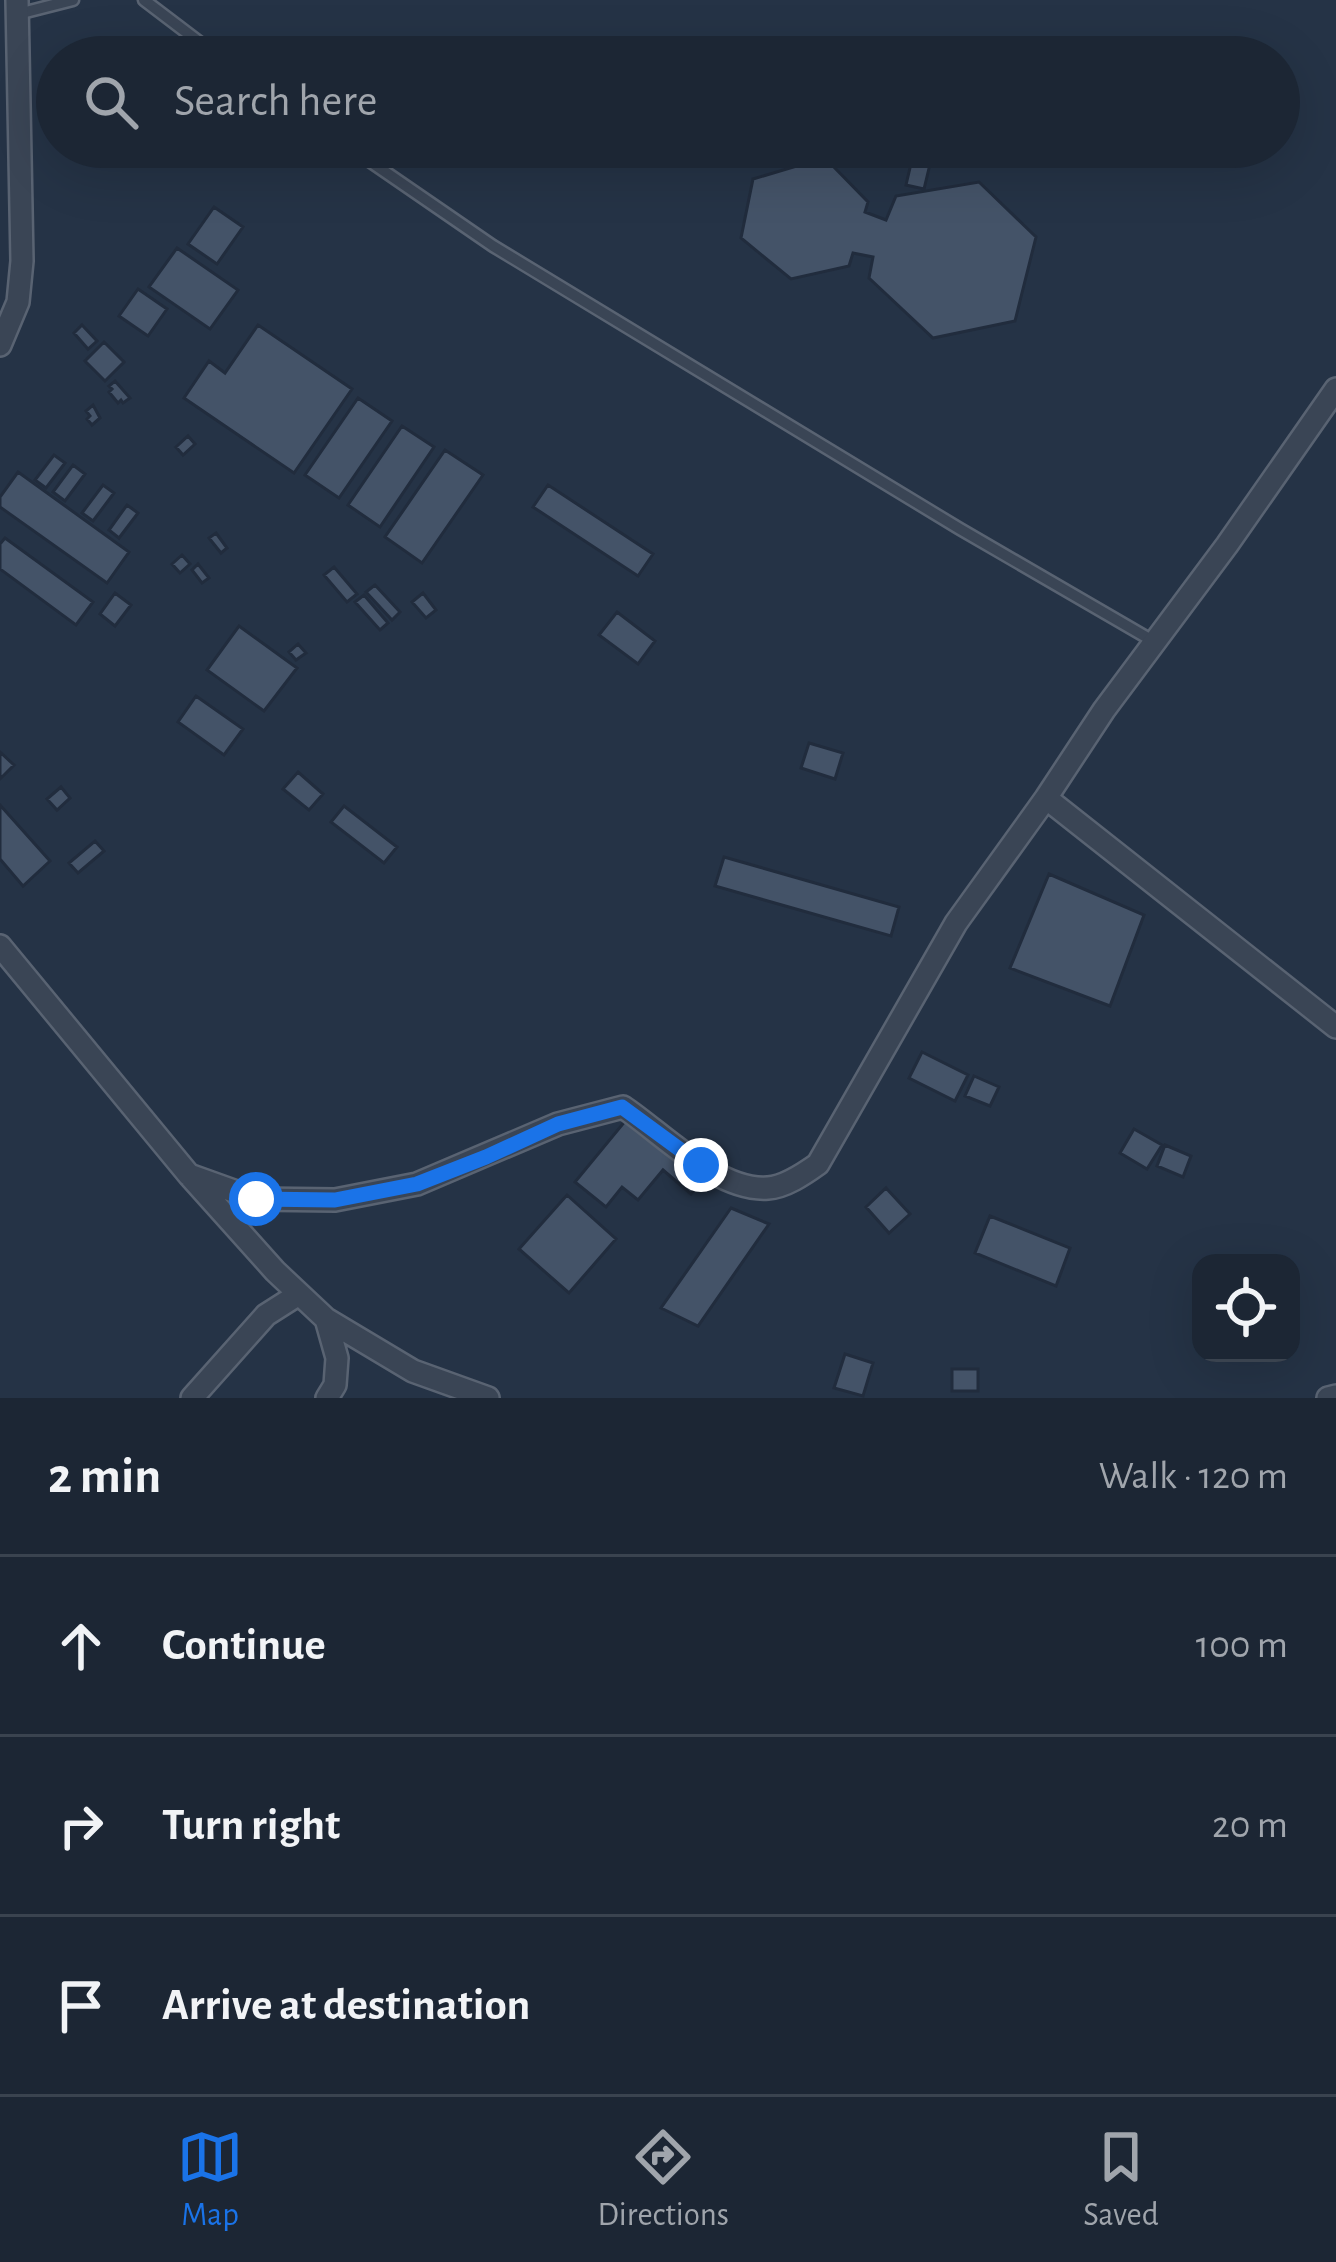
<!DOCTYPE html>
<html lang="en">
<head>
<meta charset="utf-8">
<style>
  :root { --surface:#1c2634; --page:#293240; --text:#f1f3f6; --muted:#a0a5ac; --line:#3a434f; --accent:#1a73e8 }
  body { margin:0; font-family:"Alegreya Sans",sans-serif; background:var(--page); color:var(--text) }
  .controls { position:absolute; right:36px; bottom:36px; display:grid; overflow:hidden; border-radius:24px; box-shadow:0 12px 48px #0002 }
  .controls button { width:108px; height:108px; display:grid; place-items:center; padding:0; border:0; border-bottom:3px solid var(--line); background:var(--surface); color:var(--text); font:60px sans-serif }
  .stop { position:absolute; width:36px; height:36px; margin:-27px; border:9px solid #1a73e8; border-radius:50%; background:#fff }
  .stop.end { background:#1a73e8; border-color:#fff; box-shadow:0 3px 12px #0008 }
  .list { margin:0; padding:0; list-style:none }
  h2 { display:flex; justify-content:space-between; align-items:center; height:156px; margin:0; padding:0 48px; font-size:51px }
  h2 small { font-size:39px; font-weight:400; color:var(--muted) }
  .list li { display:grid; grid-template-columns:78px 1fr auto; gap:36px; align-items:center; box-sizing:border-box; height:180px; padding:0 48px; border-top:3px solid var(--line) }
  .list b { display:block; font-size:45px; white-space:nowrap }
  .list em { font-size:39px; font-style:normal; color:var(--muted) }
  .icon { flex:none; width:66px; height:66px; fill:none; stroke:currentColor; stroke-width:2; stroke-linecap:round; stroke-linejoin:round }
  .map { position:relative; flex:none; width:1336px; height:1398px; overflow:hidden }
  .search { position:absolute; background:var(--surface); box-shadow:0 12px 48px #0002; left:36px; right:36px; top:36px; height:132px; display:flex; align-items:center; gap:30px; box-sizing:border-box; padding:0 42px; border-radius:66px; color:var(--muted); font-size:45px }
  .sheet { height:696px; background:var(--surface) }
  nav { display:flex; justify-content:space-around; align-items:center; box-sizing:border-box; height:168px; border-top:3px solid var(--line); background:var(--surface); font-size:33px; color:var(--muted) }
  nav a { display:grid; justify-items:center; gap:6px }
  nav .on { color:var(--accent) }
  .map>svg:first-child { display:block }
  .building { fill:#445368; stroke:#212c3d; stroke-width:3 }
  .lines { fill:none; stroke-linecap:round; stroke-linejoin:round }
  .lane-casing { stroke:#596372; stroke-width:15 }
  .street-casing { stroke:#596372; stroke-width:26 }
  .lane { stroke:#3a4555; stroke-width:10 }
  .street { stroke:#3a4555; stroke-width:21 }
  .route { stroke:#1a73e8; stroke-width:15 }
</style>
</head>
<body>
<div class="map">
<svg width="1336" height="1398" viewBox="0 0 1336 1398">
  <rect width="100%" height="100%" fill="#253346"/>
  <path class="building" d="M 913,155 L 931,160 L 924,189 L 906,185 Z
    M 820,159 L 830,163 L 868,202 L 865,212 L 886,220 L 896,196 L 979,182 L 1036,237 L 1015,321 L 933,338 L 869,278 L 873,257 L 853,253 L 849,266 L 791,279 L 741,238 L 753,179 Z
    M 214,207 L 243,227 L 217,264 L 188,244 Z
    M 177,248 L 238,290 L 210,329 L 149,287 Z
    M 138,289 L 167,309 L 148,336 L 119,316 Z
    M 82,325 L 97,341 L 88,349 L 74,333 Z
    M 258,325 L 352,389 L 294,473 L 184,398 L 209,361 L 225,373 Z
    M 104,342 L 124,362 L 105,381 L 85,361 Z
    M 115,381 L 130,398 L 123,403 L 121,400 L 118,403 L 109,392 L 112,389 L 109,386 Z
    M 358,398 L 392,421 L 339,498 L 305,475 Z
    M 93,405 L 100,418 L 92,425 L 87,419 L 90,416 L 86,411 Z
    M 402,426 L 434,447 L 380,527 L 348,505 Z
    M 188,436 L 195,444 L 183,455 L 176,447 Z
    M 445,450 L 483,475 L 422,563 L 385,537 Z
    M 54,455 L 65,463 L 46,488 L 35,480 Z
    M 73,465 L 85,474 L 65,501 L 53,492 Z
    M 18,472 L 129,552 L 107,583 L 0,507 L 0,497 Z
    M 103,485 L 114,493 L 93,521 L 82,513 Z
    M 548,485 L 653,554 L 638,576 L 533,507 Z
    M 127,505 L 138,513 L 119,538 L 109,530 Z
    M 216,533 L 227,548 L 221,553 L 209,538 Z
    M 5,538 L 93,602 L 76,625 L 0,569 L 0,544 Z
    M 182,555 L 190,564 L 180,573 L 172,564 Z
    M 198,564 L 209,578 L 202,583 L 192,570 Z
    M 334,567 L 357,594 L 347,602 L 324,575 Z
    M 375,585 L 400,612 L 392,620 L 366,592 Z
    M 115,593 L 131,605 L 115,626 L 100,614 Z
    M 423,593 L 436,610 L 426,618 L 412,602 Z
    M 364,595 L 388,623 L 380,630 L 355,602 Z
    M 617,612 L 655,641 L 638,664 L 599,635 Z
    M 239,626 L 297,668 L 264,711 L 207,670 Z
    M 298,644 L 306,653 L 296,660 L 289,652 Z
    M 196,696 L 243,729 L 224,755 L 178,722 Z
    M 809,743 L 843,753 L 835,779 L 801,768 Z
    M 0,752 L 14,765 L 0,779 Z
    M 298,772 L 323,794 L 309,810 L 283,789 Z
    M 61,787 L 70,798 L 57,810 L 47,799 Z
    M 0,805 L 50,861 L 23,886 L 0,859 Z
    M 344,806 L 397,847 L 384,863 L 331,822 Z
    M 95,841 L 104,851 L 78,873 L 69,863 Z
    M 724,857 L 899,907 L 891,936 L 715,886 Z
    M 1049,874 L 1144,915 L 1110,1006 L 1010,968 Z
    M 922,1052 L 968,1075 L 955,1101 L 909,1078 Z
    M 974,1076 L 999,1087 L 990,1106 L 965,1096 Z
    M 626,1120 L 701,1181 L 691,1194 L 663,1170 L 638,1200 L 622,1187 L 606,1207 L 575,1182 Z
    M 1134,1129 L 1162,1145 L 1147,1169 L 1120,1153 Z
    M 1165,1145 L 1191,1156 L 1183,1177 L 1157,1166 Z
    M 886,1188 L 910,1214 L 889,1233 L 866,1207 Z
    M 567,1195 L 616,1239 L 569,1293 L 519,1249 Z
    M 731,1208 L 769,1224 L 698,1326 L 661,1308 Z
    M 990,1216 L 1070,1248 L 1056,1286 L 975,1253 Z
    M 845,1354 L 873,1363 L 863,1396 L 834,1388 Z
    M 952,1369 L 978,1369 L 978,1391 L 952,1391 Z"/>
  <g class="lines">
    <g class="lane-casing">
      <path id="lane" d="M 144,0 L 219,57
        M 18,14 L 73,0
        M 349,147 L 493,246 L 960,529 L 1153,641"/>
    </g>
    <g class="street-casing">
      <path id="street" d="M 0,345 L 18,302 L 22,261 L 17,0
        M 1046,798 L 1336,1027
        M 0,946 L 189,1175 L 275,1271 L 326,1319 L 337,1358 L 335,1385 L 327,1398
        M 189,1175 L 256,1199 L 335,1200 L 417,1184 L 558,1124 L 623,1107 C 662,1133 718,1192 768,1188 C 785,1187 804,1174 818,1164 L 956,923 L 1046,798 L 1104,710 L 1227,545 L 1336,389
        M 326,1319 L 413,1371 L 488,1398
        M 192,1398 L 266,1315 L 299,1294
        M 1328,1398 L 1336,1396"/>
    </g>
    <use href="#lane" class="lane"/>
    <use href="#street" class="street"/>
  </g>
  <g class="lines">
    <path class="route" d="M 256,1199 L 335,1200 L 417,1184 L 486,1157 L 558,1124 L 622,1107 L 701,1165"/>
  </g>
</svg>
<div class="controls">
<button><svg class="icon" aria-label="locate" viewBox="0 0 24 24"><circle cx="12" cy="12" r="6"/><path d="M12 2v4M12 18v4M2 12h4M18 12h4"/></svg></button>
</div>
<div class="stop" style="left:256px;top:1199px"></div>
<div class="stop end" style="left:701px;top:1165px"></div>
<div class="search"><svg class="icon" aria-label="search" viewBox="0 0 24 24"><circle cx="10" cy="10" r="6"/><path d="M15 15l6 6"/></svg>Search here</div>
</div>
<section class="sheet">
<h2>2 min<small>Walk · 120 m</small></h2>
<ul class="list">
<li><svg class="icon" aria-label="ahead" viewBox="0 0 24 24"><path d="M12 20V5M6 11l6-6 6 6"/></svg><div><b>Continue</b></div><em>100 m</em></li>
<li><svg class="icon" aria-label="right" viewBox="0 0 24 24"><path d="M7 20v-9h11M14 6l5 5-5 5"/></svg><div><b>Turn right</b></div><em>20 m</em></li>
<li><svg class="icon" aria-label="arrive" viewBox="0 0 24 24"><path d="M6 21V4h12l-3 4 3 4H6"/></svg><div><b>Arrive at destination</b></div></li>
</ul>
</section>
<nav>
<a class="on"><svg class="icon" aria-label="map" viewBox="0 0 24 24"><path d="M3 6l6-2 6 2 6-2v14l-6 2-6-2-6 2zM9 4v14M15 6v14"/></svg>Map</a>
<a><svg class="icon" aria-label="directions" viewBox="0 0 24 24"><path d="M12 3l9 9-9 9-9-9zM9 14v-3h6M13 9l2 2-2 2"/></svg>Directions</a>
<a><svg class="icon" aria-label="saved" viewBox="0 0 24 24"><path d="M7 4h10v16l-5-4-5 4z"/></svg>Saved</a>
</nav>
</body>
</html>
